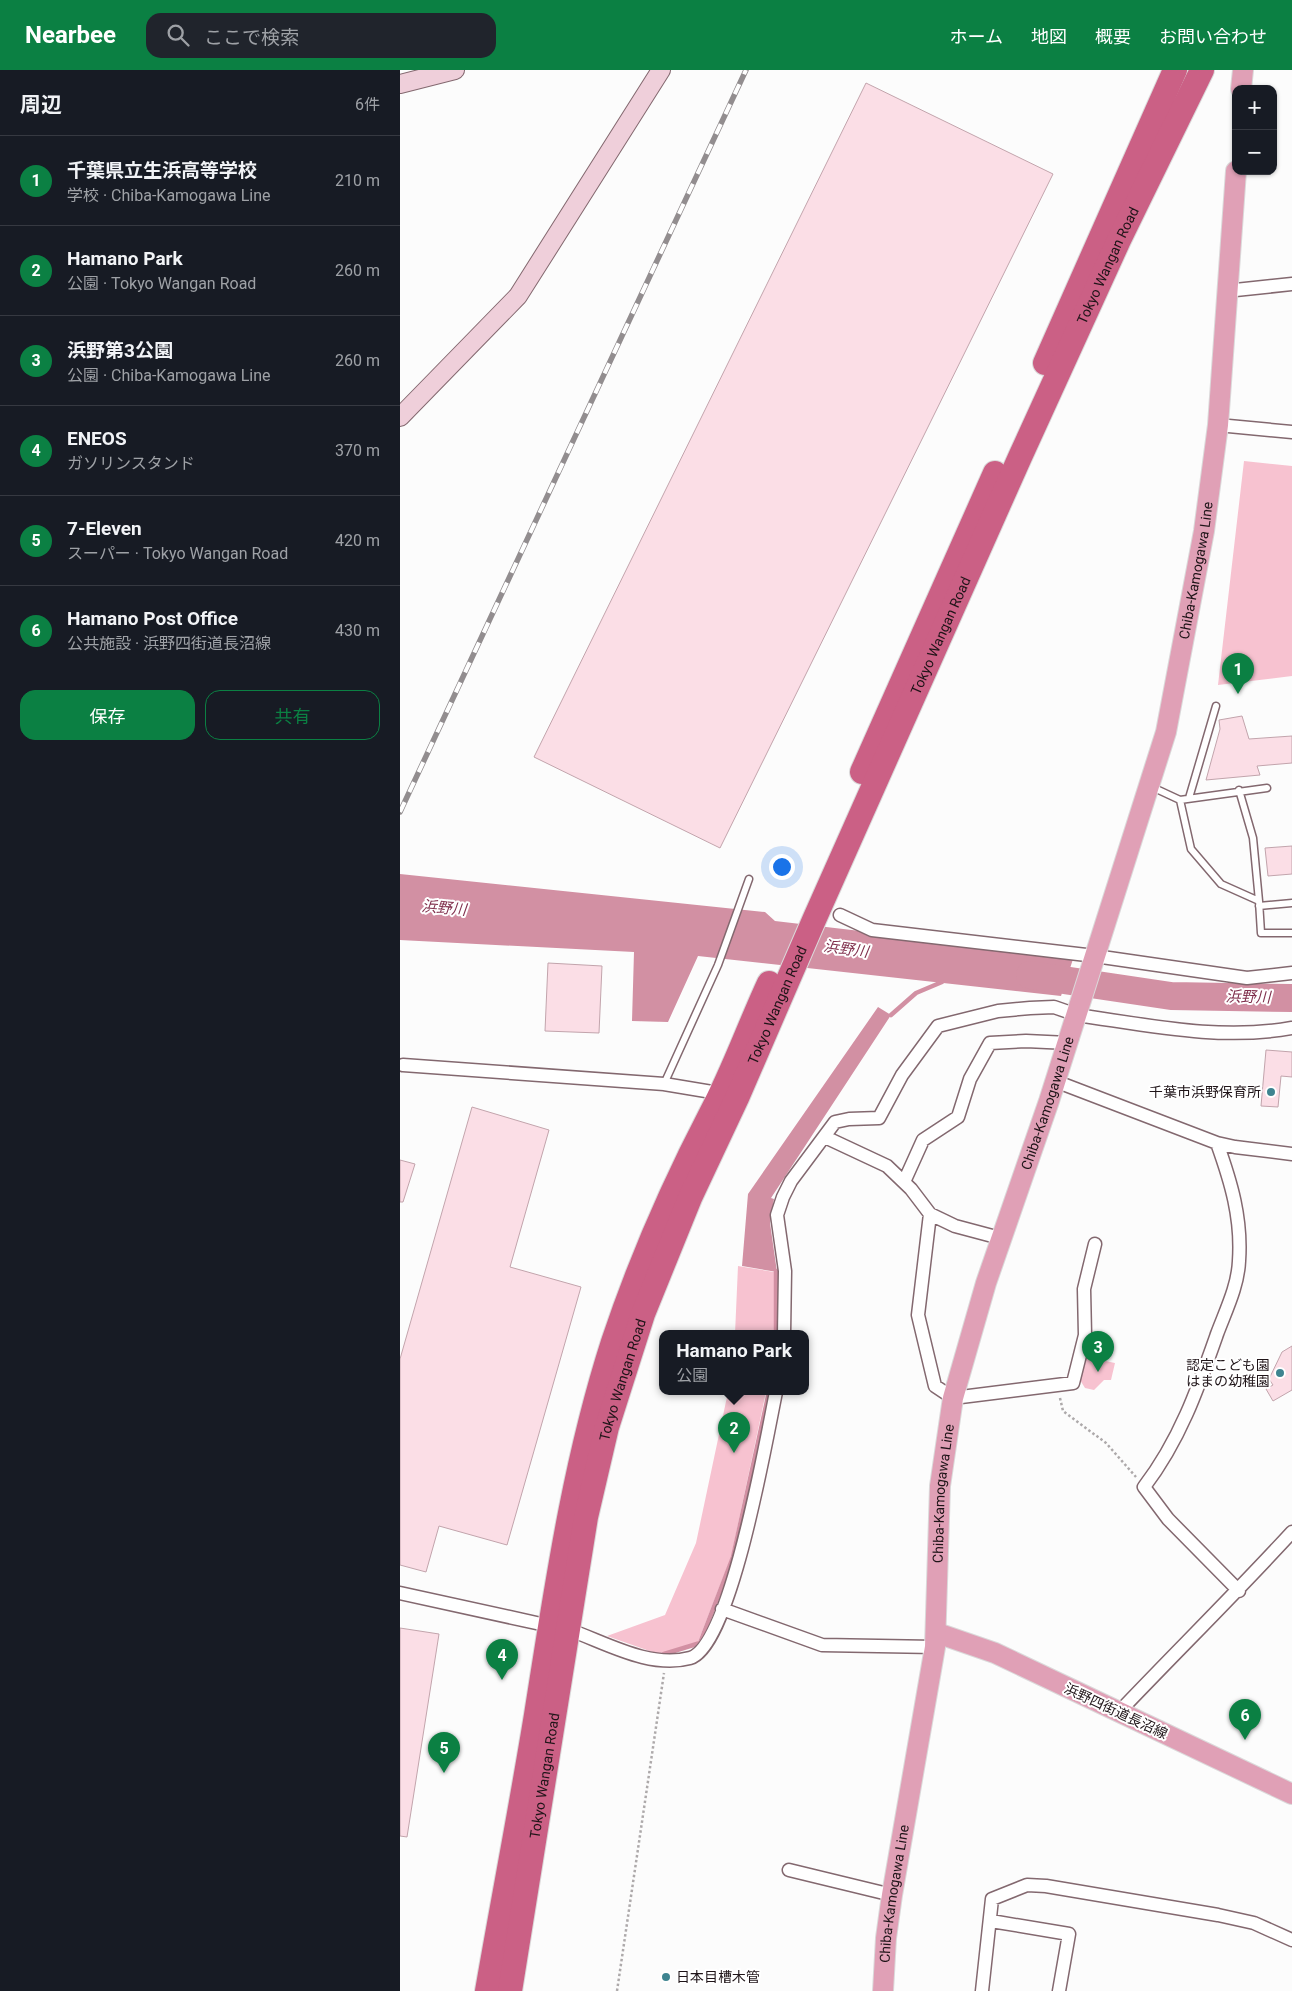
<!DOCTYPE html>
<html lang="ja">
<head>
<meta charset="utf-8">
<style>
  :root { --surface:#171b24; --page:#20242c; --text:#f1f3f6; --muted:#9ea1a6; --line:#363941; --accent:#0b8043 }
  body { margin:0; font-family:Roboto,"Noto Sans JP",sans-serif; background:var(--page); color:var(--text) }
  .controls { position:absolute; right:15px; top:15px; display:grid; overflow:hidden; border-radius:10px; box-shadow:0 1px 4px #0004 }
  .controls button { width:45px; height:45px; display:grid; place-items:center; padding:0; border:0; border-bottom:1px solid var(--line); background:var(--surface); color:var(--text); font:25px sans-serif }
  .you { position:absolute; left:381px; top:796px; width:18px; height:18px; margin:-12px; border:4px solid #fff; border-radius:50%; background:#1a73e8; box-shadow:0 0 0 8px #1a73e833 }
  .badge { display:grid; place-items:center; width:32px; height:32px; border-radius:50%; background:var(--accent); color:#fff; font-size:16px; font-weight:700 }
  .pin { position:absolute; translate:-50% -41px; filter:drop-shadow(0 1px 2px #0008) }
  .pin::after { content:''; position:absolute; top:26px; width:18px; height:15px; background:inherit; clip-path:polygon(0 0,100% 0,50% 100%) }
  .popup { position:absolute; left:259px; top:1260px; width:150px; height:65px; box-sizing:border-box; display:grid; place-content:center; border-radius:10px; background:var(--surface); filter:drop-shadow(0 1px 4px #0005); font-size:16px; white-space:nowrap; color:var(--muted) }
  .popup b { font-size:19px; color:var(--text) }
  .popup::after { content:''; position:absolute; left:50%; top:100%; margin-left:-10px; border:10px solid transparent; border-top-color:var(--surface) }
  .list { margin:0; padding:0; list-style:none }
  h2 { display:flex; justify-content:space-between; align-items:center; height:65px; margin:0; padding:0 20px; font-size:21px }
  h2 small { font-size:16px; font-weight:400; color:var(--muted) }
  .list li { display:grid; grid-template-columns:32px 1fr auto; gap:15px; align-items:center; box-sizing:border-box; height:90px; padding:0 20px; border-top:1px solid var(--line) }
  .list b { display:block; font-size:19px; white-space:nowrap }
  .list p { margin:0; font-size:16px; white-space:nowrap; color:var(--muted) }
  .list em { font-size:16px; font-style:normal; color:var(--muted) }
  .actions { display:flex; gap:10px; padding:15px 20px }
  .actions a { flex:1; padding:11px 0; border:1px solid var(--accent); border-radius:15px; text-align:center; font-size:18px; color:var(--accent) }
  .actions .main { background:var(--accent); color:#fff }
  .icon { flex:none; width:28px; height:28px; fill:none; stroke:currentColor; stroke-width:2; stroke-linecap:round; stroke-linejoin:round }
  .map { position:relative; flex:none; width:892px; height:1921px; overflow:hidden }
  header { display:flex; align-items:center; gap:30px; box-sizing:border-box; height:70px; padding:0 25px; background:var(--accent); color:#fff }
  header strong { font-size:24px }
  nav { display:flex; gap:28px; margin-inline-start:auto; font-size:18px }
  .search { width:350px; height:45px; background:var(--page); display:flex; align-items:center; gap:12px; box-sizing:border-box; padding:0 18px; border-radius:15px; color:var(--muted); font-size:19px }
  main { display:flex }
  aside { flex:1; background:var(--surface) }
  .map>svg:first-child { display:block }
  .green { fill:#f7c2d0 }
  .water { fill:#d290a3 }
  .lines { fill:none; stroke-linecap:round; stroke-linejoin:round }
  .stream { stroke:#d290a3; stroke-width:4.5 }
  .river { stroke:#d290a3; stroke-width:28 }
  .building { fill:#fbdee6; stroke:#c2a4ac }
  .lane-casing { stroke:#83686f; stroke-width:9 }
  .street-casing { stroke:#83686f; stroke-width:15 }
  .secondary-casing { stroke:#83686f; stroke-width:20 }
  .primary-casing { stroke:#dbd9da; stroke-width:22 }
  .highway-casing { stroke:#dbd9da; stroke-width:26 }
  .path { stroke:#ada9aa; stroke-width:2.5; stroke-dasharray:2.5 2.5; stroke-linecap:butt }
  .lane { stroke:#fff; stroke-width:6 }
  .street { stroke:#fff; stroke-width:12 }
  .secondary { stroke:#efcfda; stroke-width:18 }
  .primary { stroke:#e0a0b6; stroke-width:20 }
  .highway { stroke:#cb6085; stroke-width:24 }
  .rail-casing { stroke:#928d8f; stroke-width:5.5 }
  .rail { stroke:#fff; stroke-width:4; stroke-dasharray:11; stroke-linecap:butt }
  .poi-dot { fill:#3e8490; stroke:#fff; stroke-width:2 }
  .labels { text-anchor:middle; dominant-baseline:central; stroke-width:4; stroke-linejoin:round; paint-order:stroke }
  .street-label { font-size:14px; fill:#1f1418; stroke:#fff }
  .poi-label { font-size:14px; fill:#1f1418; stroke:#fff; text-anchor:end }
  .water-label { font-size:15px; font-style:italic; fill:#80304d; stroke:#fff }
</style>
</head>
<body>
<header>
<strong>Nearbee</strong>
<div class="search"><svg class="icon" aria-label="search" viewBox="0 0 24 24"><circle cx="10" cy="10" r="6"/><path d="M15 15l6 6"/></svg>ここで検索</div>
<nav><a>ホーム</a><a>地図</a><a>概要</a><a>お問い合わせ</a></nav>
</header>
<main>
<aside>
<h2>周辺<small>6件</small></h2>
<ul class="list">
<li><span class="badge">1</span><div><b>千葉県立生浜高等学校</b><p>学校 · Chiba-Kamogawa Line</p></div><em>210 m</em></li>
<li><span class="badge">2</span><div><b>Hamano Park</b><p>公園 · Tokyo Wangan Road</p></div><em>260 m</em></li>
<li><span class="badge">3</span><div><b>浜野第3公園</b><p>公園 · Chiba-Kamogawa Line</p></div><em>260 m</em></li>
<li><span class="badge">4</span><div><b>ENEOS</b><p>ガソリンスタンド</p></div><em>370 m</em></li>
<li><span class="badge">5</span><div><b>7-Eleven</b><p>スーパー · Tokyo Wangan Road</p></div><em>420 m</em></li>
<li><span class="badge">6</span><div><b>Hamano Post Office</b><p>公共施設 · 浜野四街道長沼線</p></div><em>430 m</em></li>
</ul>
<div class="actions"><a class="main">保存</a><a>共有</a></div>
</aside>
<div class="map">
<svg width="892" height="1921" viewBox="0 0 892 1921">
  <rect width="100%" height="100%" fill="#fcfcfc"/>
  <path class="green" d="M 844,391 L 892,396 L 892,606 L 818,615 Z
    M 338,1196 L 374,1202 L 374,1264 L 335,1264 Z
    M 686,1287 L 715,1293 L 711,1310 L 704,1310 L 694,1320 L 685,1318 L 680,1310 Z
    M 328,1322 L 366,1322 L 331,1487 L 298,1572 L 258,1584 L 207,1566 L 265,1545 L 296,1473 Z"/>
  <path class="water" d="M 0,804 L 365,842 L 375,851 L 674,886 L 661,926 L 298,886 L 268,952 L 232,951 L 234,882 L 0,870 Z
    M 478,937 L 491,945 L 371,1128 L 374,1129 L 370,1153 L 377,1202 L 342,1196 L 348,1124 Z"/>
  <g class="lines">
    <path class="stream" d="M 491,945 L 516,923 L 542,912
      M 376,1264 L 376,1201
      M 264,1584 L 300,1573 L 333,1487 L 369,1322"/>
    <path class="river" d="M 630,905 L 771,926 L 892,928"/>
  </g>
  <path class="building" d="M 466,13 L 653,104 L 320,778 L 134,687 Z
    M 842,646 L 849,669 L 892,666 L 892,693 L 857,696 L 860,705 L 806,710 L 820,659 L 819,650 Z
    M 892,776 L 892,804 L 868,806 L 865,778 Z
    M 148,893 L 202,896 L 199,963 L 145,961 Z
    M 866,980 L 892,982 L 892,1007 L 881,1006 L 878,1037 L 861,1036 Z
    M 72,1037 L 149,1060 L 110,1197 L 181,1217 L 107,1475 L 39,1456 L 26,1502 L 0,1495 L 0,1289 Z
    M 0,1090 L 15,1094 L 3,1132 L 0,1132 Z
    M 892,1276 L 892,1320 L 873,1331 L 866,1319 L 873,1315 L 869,1309 L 882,1282 Z
    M 0,1558 L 39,1564 L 7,1767 L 0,1766 Z"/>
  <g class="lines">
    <g class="lane-casing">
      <path id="lane" d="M 752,717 L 780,730 L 867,718
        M 839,720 L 853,768 L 859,831
        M 789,728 L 816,636
        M 780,730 L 791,779 L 821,814 L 859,831 L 861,863 L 892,863
        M 859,836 L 892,833
        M 264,1014 L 318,895 L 349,809"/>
    </g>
    <g class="street-casing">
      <path id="street" d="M 826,221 L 892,214
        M 818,355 L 892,362
        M 440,845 L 472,860 L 695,886 L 847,908 L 892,903
        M 3,995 L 264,1014 L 324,1024
        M 655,1011 L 817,1073 L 835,1077 L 892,1084
        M 425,1067 L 487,1096 L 511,1119 L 530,1144 L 555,1156 L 600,1168
        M 817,1073 C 831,1112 842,1148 839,1191 C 838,1216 826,1240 817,1264 C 798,1318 780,1370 744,1417 L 768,1449 L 839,1521
        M 504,1112 L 523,1070 L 558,1047 L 570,1009 L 590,973 L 626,971 L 668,973
        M 530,1144 L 518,1245 L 535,1316 L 553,1328 L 673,1313 L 685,1265 L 684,1219 L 695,1174
        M 384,1264 L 385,1201 L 377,1145 L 383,1127 L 391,1111 L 435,1052 L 449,1049 L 479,1048 L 502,1005 L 538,956 L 598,941 L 630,938 L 654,937 L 677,945 C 748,955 820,971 892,958
        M 0,1523 L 150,1556
        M 322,1539 L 422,1575 L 535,1577
        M 167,1559 C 205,1572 249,1599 290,1588 C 331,1577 367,1365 376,1322
        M 719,1642 C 776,1582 835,1524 892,1462
        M 389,1800 L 492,1825
        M 591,1851 L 669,1864 L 659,1921
        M 582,1921 L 592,1829 L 627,1815 L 646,1816 L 818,1845 L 854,1853 L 892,1870"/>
    </g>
    <g class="secondary-casing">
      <path id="secondary" d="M 0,14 L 55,0
        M 0,347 L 118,226 L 261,0"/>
    </g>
    <g class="primary-casing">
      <g id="primary">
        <path d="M 841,19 L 843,0"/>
        <path d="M 537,1563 L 595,1583 L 892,1724"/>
        <path id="s1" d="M 483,1921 L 486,1868 L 492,1825 L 535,1577 L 540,1416 L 553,1328 L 586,1213 L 649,1031 L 766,662 L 804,461 L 818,355 L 836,101"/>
      </g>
    </g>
    <g class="highway-casing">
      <g id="highway">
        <path d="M 645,293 L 775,0"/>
        <path d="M 462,702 L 595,403"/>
        <path d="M 87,1921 C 103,1829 121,1737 136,1645 C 156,1519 174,1393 213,1272 C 239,1194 273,1116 311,1043 C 333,1002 349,956 369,913"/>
        <path id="s2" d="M 110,1921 L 186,1447 L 207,1357 L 243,1244 L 290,1128 L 337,1028 L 414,850 L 620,387 L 719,170 L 802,0"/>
      </g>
    </g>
    <path class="path" d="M 660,1328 L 663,1341 L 706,1373 L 736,1407
      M 217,1921 L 264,1603"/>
    <use href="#lane" class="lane"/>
    <use href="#street" class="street"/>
    <use href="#secondary" class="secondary"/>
    <use href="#primary" class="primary"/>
    <use href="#highway" class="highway"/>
    <g class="rail-casing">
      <path id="rail" d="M 0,742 L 346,0"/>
    </g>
    <use href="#rail" class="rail"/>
  </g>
  <g class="poi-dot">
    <circle cx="871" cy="1022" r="5"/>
    <circle cx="880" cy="1303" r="5"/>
    <circle cx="266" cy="1907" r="5"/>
  </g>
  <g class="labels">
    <g class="street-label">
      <text stroke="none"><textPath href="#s2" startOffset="1838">Tokyo Wangan Road</textPath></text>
      <text stroke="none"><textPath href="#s1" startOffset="1462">Chiba-Kamogawa Line</textPath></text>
      <text stroke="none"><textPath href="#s2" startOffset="1432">Tokyo Wangan Road</textPath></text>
      <text stroke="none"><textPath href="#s2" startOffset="1028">Tokyo Wangan Road</textPath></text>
      <text stroke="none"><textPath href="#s1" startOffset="908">Chiba-Kamogawa Line</textPath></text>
      <text stroke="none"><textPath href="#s2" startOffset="622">Tokyo Wangan Road</textPath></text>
      <text stroke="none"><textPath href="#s1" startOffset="502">Chiba-Kamogawa Line</textPath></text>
      <text transform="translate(716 1641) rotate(25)">浜野四街道長沼線</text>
      <text stroke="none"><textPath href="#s2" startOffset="218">Tokyo Wangan Road</textPath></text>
      <text stroke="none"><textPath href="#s1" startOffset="98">Chiba-Kamogawa Line</textPath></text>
    </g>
    <g class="poi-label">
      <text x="861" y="1022">千葉市浜野保育所</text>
      <text x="870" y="1295">認定こども園<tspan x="870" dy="16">はまの幼稚園</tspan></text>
      <text x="276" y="1907" text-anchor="start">日本目槽木管</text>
    </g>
    <g class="water-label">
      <text transform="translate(44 838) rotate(5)">浜野川</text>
      <text transform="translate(446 879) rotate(8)">浜野川</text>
      <text transform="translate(848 927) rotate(1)">浜野川</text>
    </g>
  </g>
</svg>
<div class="controls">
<button>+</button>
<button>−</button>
</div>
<div class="you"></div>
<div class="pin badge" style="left:838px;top:624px">1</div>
<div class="pin badge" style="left:334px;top:1383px">2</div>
<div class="popup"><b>Hamano Park</b>公園</div>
<div class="pin badge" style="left:698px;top:1302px">3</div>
<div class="pin badge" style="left:102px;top:1610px">4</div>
<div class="pin badge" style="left:44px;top:1703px">5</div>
<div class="pin badge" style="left:845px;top:1670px">6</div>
</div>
</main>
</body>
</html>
